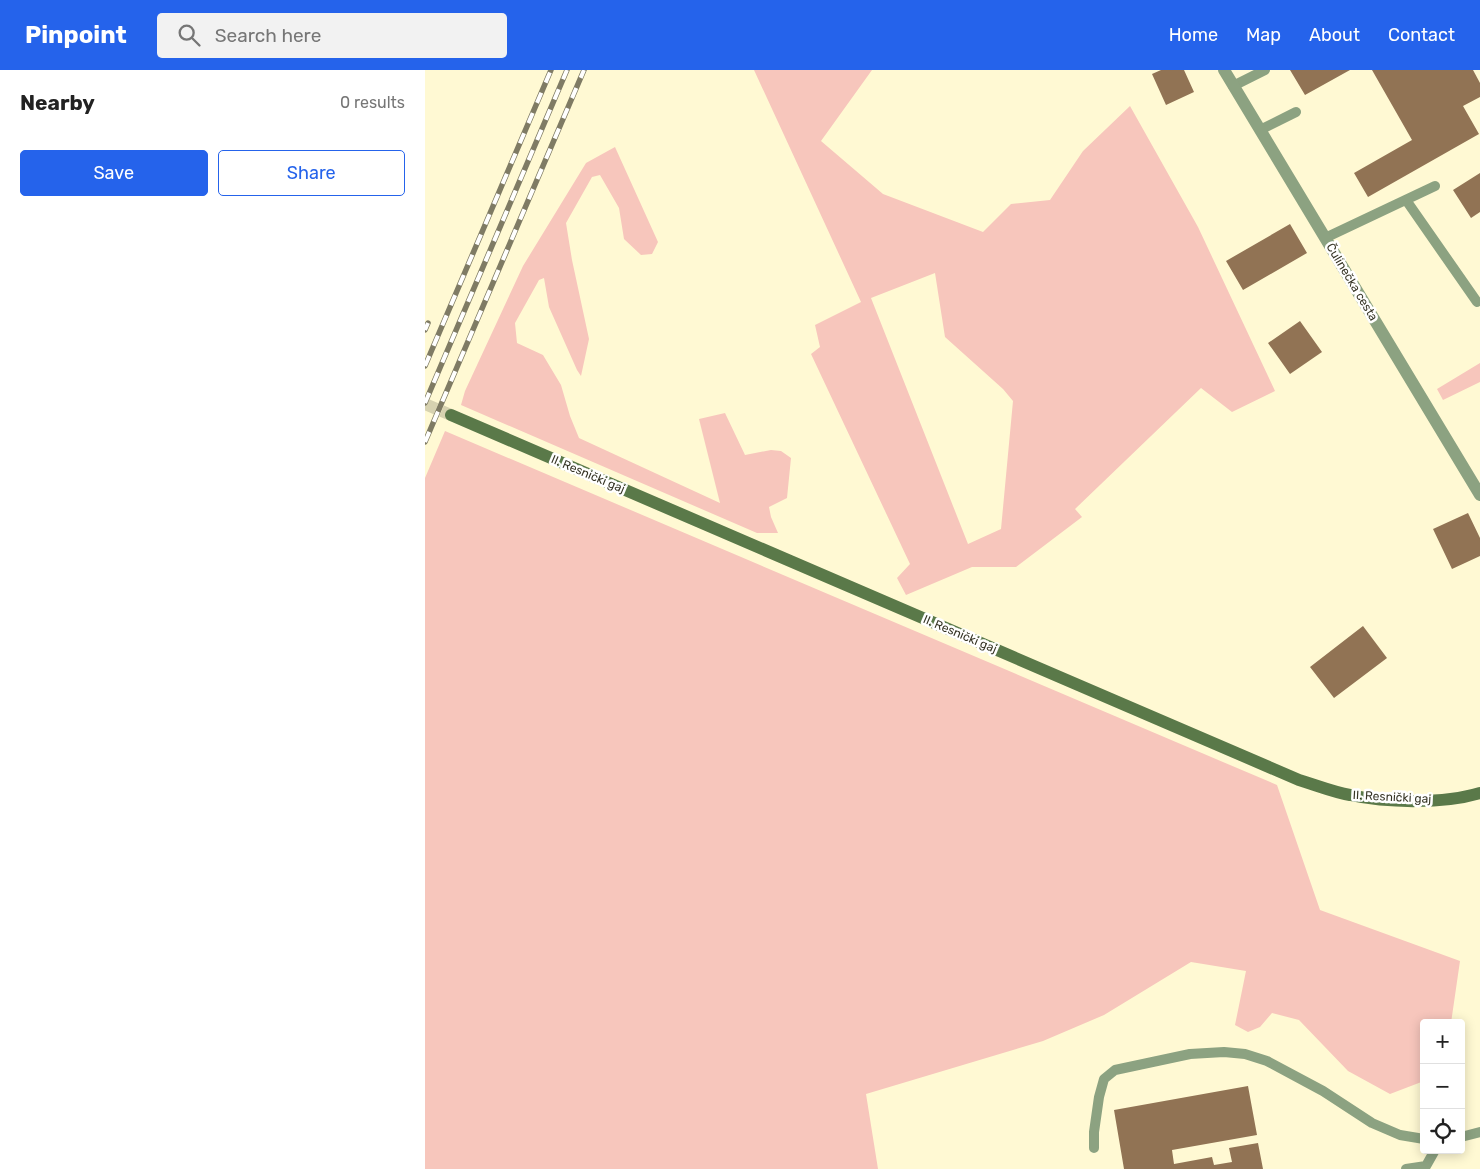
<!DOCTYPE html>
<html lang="en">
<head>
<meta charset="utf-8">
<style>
  :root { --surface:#fff; --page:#f2f2f2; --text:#222; --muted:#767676; --line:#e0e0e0; --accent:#2563eb }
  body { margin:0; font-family:Rubik,sans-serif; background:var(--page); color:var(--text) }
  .controls { position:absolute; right:15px; bottom:15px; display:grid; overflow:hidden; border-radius:5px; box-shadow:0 2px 12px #0003 }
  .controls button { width:45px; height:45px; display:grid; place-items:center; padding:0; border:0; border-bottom:1px solid var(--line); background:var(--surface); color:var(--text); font:25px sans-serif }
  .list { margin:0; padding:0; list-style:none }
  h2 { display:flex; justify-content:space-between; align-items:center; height:65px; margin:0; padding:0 20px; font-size:21px }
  h2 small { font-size:16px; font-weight:400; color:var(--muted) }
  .actions { display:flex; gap:10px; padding:15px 20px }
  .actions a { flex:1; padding:11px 0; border:1px solid var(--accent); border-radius:5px; text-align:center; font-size:18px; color:var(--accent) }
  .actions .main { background:var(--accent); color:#fff }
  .icon { flex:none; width:28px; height:28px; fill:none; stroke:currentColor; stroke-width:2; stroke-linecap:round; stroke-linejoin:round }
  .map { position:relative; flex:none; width:1055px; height:1099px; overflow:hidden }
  header { display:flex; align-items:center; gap:30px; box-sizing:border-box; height:70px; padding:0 25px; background:var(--accent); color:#fff }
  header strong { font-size:24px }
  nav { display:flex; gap:28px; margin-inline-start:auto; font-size:18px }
  .search { width:350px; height:45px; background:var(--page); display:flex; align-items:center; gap:12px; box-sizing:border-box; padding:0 18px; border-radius:5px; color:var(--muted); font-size:19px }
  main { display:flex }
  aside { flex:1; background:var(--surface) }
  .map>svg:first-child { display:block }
  .green { fill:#f7c6bc; fill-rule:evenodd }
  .building { fill:#917354 }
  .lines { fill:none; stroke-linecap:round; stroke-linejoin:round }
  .secondary-tunnel { stroke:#d7d2b0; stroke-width:12; stroke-dasharray:12 6; stroke-linecap:butt }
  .lane { stroke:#8ca281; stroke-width:10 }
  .street { stroke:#8ca281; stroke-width:12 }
  .secondary { stroke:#5a7949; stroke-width:12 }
  .rail-casing { stroke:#7f7b64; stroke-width:5.5 }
  .rail { stroke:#fff; stroke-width:4; stroke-dasharray:11; stroke-linecap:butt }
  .labels { text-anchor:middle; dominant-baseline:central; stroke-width:5; stroke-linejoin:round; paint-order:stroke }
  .street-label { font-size:12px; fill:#363425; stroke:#fff }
</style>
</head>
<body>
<header>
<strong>Pinpoint</strong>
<div class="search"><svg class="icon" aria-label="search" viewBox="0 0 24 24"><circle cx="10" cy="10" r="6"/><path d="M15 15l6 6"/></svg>Search here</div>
<nav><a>Home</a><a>Map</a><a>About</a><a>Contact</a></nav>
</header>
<main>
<aside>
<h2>Nearby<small>0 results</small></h2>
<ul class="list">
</ul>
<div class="actions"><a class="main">Save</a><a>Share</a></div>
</aside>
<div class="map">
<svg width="1055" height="1099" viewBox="0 0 1055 1099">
  <rect width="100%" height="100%" fill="#fff9d3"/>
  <path class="green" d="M 329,0 L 447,0 L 396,71 L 458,124 L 558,162 L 586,134 L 625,130 L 658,81 L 705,36 L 773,157 L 850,321 L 807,342 L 776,318 L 650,439 L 657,447 L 591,497 L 547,497 L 481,525 L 472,508 L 485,494 L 386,284 L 395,277 L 390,255 L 436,232 ZM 510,203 L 520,267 L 578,319 L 588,331 L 576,459 L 543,474 L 446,228 Z
    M 190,77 L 233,172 L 227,184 L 216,185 L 199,169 L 194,138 L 175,105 L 167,107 L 141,153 L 147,190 L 164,269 L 156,306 L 152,300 L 124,237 L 119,208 L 114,210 L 90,253 L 92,273 L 118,285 L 136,315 L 145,346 L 154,368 L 295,433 L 274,349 L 300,343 L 320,385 L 346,380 L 356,381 L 366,388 L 362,428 L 344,437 L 346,447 L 353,463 L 332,463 L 36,335 L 40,321 L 98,196 L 161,93 Z
    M 1055,293 L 1055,312 L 1018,330 L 1012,319 Z
    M 20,361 L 852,715 L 895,840 L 1035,891 L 1026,953 L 999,953 L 999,1011 L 965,1024 L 923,1001 L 874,950 L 847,943 L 835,957 L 823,962 L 810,955 L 821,901 L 766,892 L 679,945 L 618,971 L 441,1024 L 453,1099 L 0,1099 L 0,408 Z"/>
  <path class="building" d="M 736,0 L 759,0 L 769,22 L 741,35 L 727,4 Z
    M 865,0 L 925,0 L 880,25 Z
    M 947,0 L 1048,0 L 1055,13 L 1055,27 L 1038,36 L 1054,64 L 943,127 L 929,103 L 987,70 Z
    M 1055,103 L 1055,142 L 1046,148 L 1028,120 Z
    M 865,154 L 882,183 L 818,220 L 801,191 Z
    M 875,251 L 897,282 L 865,304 L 843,273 Z
    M 1043,443 L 1055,468 L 1055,486 L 1027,499 L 1008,459 Z
    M 938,556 L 962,588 L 909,628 L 885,597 Z
    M 823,1016 L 832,1065 L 747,1080 L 749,1094 L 787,1087 L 789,1095 L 807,1092 L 804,1078 L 833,1073 L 838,1099 L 699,1099 L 689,1040 Z"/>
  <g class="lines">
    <path class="secondary-tunnel" d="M 0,334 L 26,345"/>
    <path class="lane" d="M 808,16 L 840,0
      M 835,60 L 871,42
      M 981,130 L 1052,232
      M 900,168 L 1010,116
      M 1036,1067 L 1055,1062
      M 669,1078 L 669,1062 L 674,1027 L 679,1009 L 690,1000 L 765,984 L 799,982 L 820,984 L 842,991 L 898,1021 L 947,1053 L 975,1065 L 999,1069
      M 981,1099 L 1001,1096 L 1010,1080"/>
    <path class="street" d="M 799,0 L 1055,425"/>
    <path class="secondary" d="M 26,345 L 874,710 C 891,715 908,722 925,725 C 962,733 1019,734 1055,723"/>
    <g class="rail-casing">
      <path id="rail" d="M 0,260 L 3,253
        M 0,296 L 126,0
        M 0,333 L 142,0
        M 0,372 L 159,0"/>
    </g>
    <use href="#rail" class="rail"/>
  </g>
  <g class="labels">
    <g class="street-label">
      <text transform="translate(927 212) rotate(59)">Čulinečka cesta</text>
      <text transform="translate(163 404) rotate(23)">II. Resnički gaj</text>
      <text transform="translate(535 564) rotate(23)">II. Resnički gaj</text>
      <text transform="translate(967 727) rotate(3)">II. Resnički gaj</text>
    </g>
  </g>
</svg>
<div class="controls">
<button>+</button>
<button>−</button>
<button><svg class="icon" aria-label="locate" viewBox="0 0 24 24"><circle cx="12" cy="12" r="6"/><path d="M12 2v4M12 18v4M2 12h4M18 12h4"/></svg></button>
</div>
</div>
</main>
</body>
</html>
